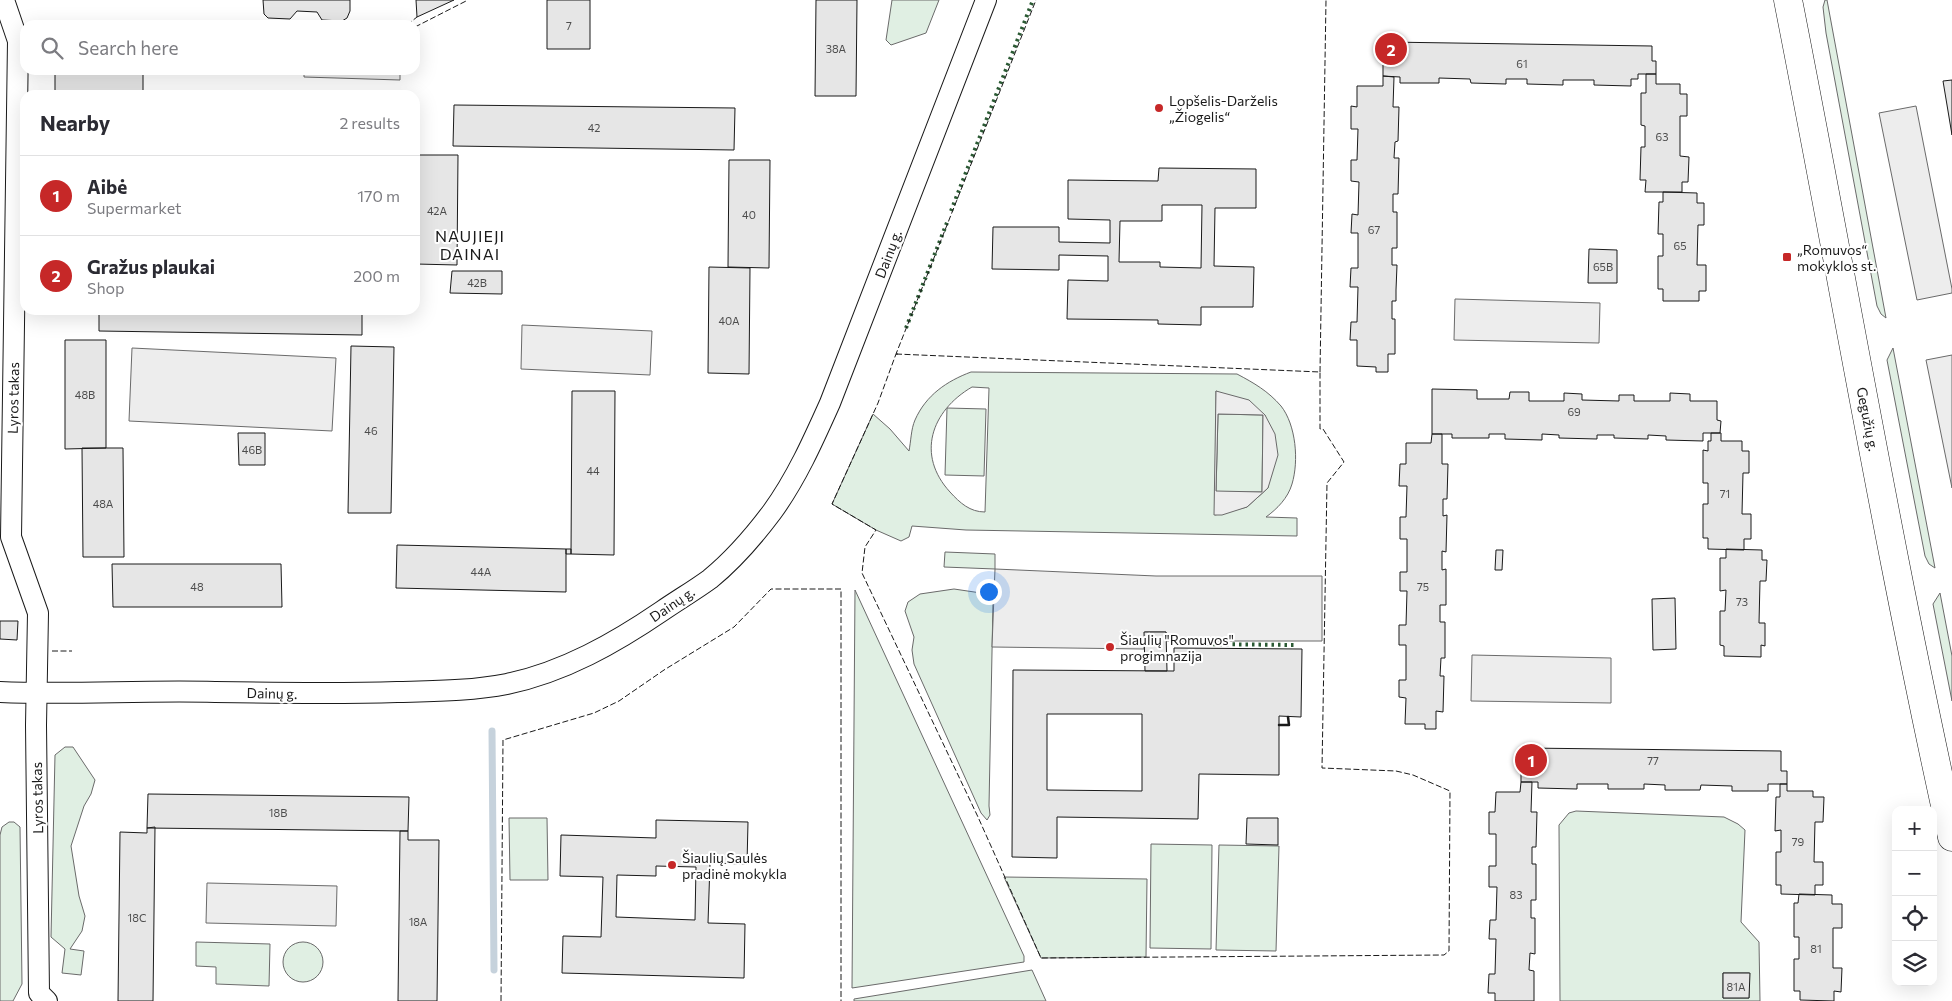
<!DOCTYPE html>
<html lang="en">
<head>
<meta charset="utf-8">
<style>
  :root { --surface:#fff; --page:#f7f7f7; --text:#2b2b33; --muted:#7c7c81; --line:#e1e1e2; --accent:#c62828 }
  body { margin:0; font-family:Commissioner,sans-serif; background:var(--page); color:var(--text) }
  .controls { position:absolute; right:15px; bottom:15px; display:grid; overflow:hidden; border-radius:10px; box-shadow:0 5px 20px #0002 }
  .controls button { width:45px; height:45px; display:grid; place-items:center; padding:0; border:0; border-bottom:1px solid var(--line); background:var(--surface); color:var(--text); font:25px sans-serif }
  .you { position:absolute; left:988px; top:591px; width:18px; height:18px; margin:-12px; border:4px solid #fff; border-radius:50%; background:#1a73e8; box-shadow:0 0 0 8px #1a73e833 }
  .badge { display:grid; place-items:center; width:32px; height:32px; border-radius:50%; background:var(--accent); color:#fff; font-size:16px; font-weight:700 }
  .pin { position:absolute; translate:-50% -50%; border:2px solid #fff; box-shadow:0 1px 5px #0006 }
  .list { margin:0; padding:0; list-style:none }
  h2 { display:flex; justify-content:space-between; align-items:center; height:65px; margin:0; padding:0 20px; font-size:21px }
  h2 small { font-size:16px; font-weight:400; color:var(--muted) }
  .list li { display:grid; grid-template-columns:32px 1fr auto; gap:15px; align-items:center; box-sizing:border-box; height:80px; padding:0 20px; border-top:1px solid var(--line) }
  .list b { display:block; font-size:19px; white-space:nowrap }
  .list p { margin:0; font-size:16px; white-space:nowrap; color:var(--muted) }
  .list em { font-size:16px; font-style:normal; color:var(--muted) }
  .icon { flex:none; width:28px; height:28px; fill:none; stroke:currentColor; stroke-width:2; stroke-linecap:round; stroke-linejoin:round }
  .map { position:relative; flex:none; width:1952px; height:1001px; overflow:hidden }
  .search { position:absolute; background:var(--surface); box-shadow:0 5px 20px #0002; left:20px; top:20px; width:400px; height:55px; display:flex; align-items:center; gap:12px; box-sizing:border-box; padding:0 18px; border-radius:15px; color:var(--muted); font-size:19px }
  .panel { position:absolute; background:var(--surface); box-shadow:0 5px 20px #0002; left:20px; top:90px; width:400px; height:225px; border-radius:15px }
  .map>svg:first-child { display:block }
  .green { fill:#e0efe3; stroke:#6a6a6a; fill-rule:evenodd }
  .parking { fill:#ededed; stroke:#6a6a6a; fill-rule:evenodd }
  .lines { fill:none; stroke-linecap:round; stroke-linejoin:round }
  .stream { stroke:#c6d2dc; stroke-width:7 }
  .building { fill:#e6e6e6; stroke:#1a1a1a; fill-rule:evenodd }
  .street-casing { stroke:#1a1a1a; stroke-width:22 }
  .secondary-casing { stroke:#1a1a1a; stroke-width:29 }
  .street { stroke:#fff; stroke-width:20 }
  .secondary { stroke:#fff; stroke-width:28 }
  .hedge { stroke:#2b5a34; stroke-width:4; stroke-dasharray:2.5 4; stroke-linecap:butt }
  .fence { stroke:#1a1a1a; stroke-width:1; stroke-dasharray:6 2.5; stroke-linecap:butt }
  .wall { stroke:#1a1a1a; stroke-width:2.5 }
  .poi-dot { fill:#c62828; stroke:#fff; stroke-width:2 }
  .labels { text-anchor:middle; dominant-baseline:central; stroke-width:4; stroke-linejoin:round; paint-order:stroke }
  .number-label { font-size:11px; fill:#4d4d4d }
  .poi-label { font-size:14px; fill:#1a1a1a; stroke:#fff; text-anchor:start }
  .street-label { font-size:14px; fill:#1a1a1a; stroke:#fff }
  .quarter-label { font-size:16px; letter-spacing:1px; fill:#1a1a1a; stroke:#fff }
</style>
</head>
<body>
<div class="map">
<svg width="1952" height="1001" viewBox="0 0 1952 1001">
  <rect width="100%" height="100%" fill="#fff"/>
  <path class="green" d="M 892,0 L 939,0 L 926,33 L 891,45 L 886,40 Z
    M 1825,0 L 1827,0 L 1886,318 L 1881,314 L 1877,306 L 1826,33 L 1823,7 Z
    M 1893,348 L 1935,568 L 1929,564 L 1925,556 L 1887,360 Z
    M 971,372 L 1237,374 C 1254,383 1268,391 1281,406 C 1296,425 1299,461 1292,484 C 1288,498 1277,509 1266,517 L 1297,518 L 1297,536 L 966,530 L 912,526 L 909,537 L 901,541 L 876,530 L 832,504 L 873,414 L 890,429 L 909,451 C 911,441 911,429 915,420 C 926,395 947,381 971,372 ZM 972,387 L 989,388 L 985,512 C 970,512 960,503 950,492 C 916,455 931,411 972,387 ZM 1216,391 L 1265,415 L 1268,488 L 1247,507 L 1215,515 Z
    M 947,408 L 986,409 L 984,476 L 945,475 Z
    M 1218,414 L 1263,415 L 1262,492 L 1216,492 Z
    M 945,552 L 995,554 L 995,569 L 944,567 Z
    M 954,589 L 981,593 L 993,601 L 989,806 L 990,815 L 987,820 L 981,813 L 914,664 L 912,650 L 914,637 L 905,611 L 908,602 L 920,594 Z
    M 855,590 L 1024,956 L 1024,962 L 852,988 Z
    M 1940,593 L 1952,656 L 1952,701 L 1933,604 Z
    M 65,747 L 73,747 L 95,780 L 91,794 L 84,806 L 71,846 L 79,896 L 85,916 L 82,931 L 70,949 L 84,951 L 81,975 L 62,973 L 65,949 L 51,937 L 55,755 Z
    M 1576,811 L 1724,817 L 1738,824 L 1745,830 L 1741,922 L 1759,942 L 1760,1001 L 1560,1001 L 1559,825 L 1569,813 ZM 1723,973 L 1749,973 L 1749,998 L 1723,998 Z
    M 509,818 L 547,818 L 548,880 L 510,880 Z
    M 9,822 L 14,822 L 20,827 L 22,984 L 13,1001 L 0,1001 L 0,835 L 2,827 Z
    M 1151,844 L 1212,845 L 1211,949 L 1150,948 Z
    M 1219,845 L 1279,846 L 1276,951 L 1216,950 Z
    M 1004,877 L 1147,879 L 1146,957 L 1041,958 Z
    M283 962a20 20 0 1 1 40 0a20 20 0 1 1-40 0Z
    M 196,942 L 270,944 L 269,986 L 216,984 L 216,967 L 196,966 Z
    M 1032,970 L 1046,1001 L 854,1001 L 854,999 Z"/>
  <path class="parking" d="M 304,70 L 400,70 L 400,80 L 304,77 Z
    M 1916,106 L 1952,289 L 1952,293 L 1917,300 L 1879,113 Z
    M 1455,299 L 1600,303 L 1599,343 L 1454,340 Z
    M 522,325 L 652,331 L 650,375 L 521,369 Z
    M 132,348 L 336,358 L 332,431 L 129,421 Z
    M 1952,355 L 1952,488 L 1926,360 Z
    M 1216,391 L 1249,400 L 1265,415 L 1275,434 L 1278,455 L 1268,488 L 1247,507 L 1222,515 L 1214,515 ZM 1218,414 L 1263,415 L 1262,492 L 1216,491 Z
    M 995,569 L 1156,576 L 1322,576 L 1322,641 L 1166,641 L 1166,632 L 1145,632 L 1144,649 L 992,647 Z
    M 1472,655 L 1611,658 L 1611,703 L 1471,701 Z
    M 207,883 L 337,886 L 336,926 L 206,923 Z"/>
  <g class="lines">
    <path class="stream" d="M 492,731 L 494,970"/>
  </g>
  <path class="building" d="M 263,0 L 350,0 L 350,11 L 347,18 L 342,21 L 322,20 L 317,12 L 297,11 L 290,19 L 268,18 L 264,14 Z
    M 416,0 L 454,0 L 417,17 Z
    M 547,0 L 590,0 L 590,49 L 547,49 Z
    M 816,0 L 857,0 L 856,96 L 815,96 Z
    M 1387,42 L 1652,46 L 1652,61 L 1656,61 L 1656,74 L 1638,74 L 1638,79 L 1631,79 L 1631,86 L 1594,85 L 1594,80 L 1563,80 L 1563,85 L 1527,84 L 1527,79 L 1506,79 L 1506,84 L 1471,83 L 1470,79 L 1439,78 L 1439,83 L 1400,83 L 1400,77 L 1383,76 L 1383,65 L 1387,65 Z
    M 55,70 L 143,70 L 143,95 L 55,95 Z
    M 1646,74 L 1656,74 L 1656,84 L 1680,84 L 1680,94 L 1687,94 L 1687,116 L 1680,116 L 1680,156 L 1689,157 L 1688,182 L 1682,182 L 1682,192 L 1645,192 L 1646,180 L 1640,180 L 1641,147 L 1645,147 L 1645,126 L 1641,125 L 1641,93 L 1646,93 Z
    M 1383,76 L 1394,77 L 1393,107 L 1399,107 L 1398,141 L 1395,142 L 1394,158 L 1399,158 L 1398,194 L 1393,194 L 1393,212 L 1397,212 L 1397,248 L 1392,248 L 1392,265 L 1397,265 L 1396,290 L 1396,301 L 1392,301 L 1392,319 L 1395,319 L 1395,354 L 1388,354 L 1388,372 L 1376,372 L 1376,367 L 1357,366 L 1357,340 L 1350,340 L 1351,322 L 1357,322 L 1358,287 L 1350,287 L 1351,268 L 1358,268 L 1358,233 L 1351,233 L 1352,214 L 1358,215 L 1359,182 L 1351,181 L 1351,160 L 1357,160 L 1358,129 L 1351,129 L 1351,106 L 1357,107 L 1357,86 L 1383,86 Z
    M 1952,80 L 1952,135 L 1943,81 Z
    M 454,105 L 735,108 L 734,150 L 453,146 Z
    M 417,155 L 458,155 L 457,265 L 416,264 Z
    M 729,160 L 770,160 L 769,268 L 728,267 Z
    M 1159,168 L 1256,169 L 1256,208 L 1215,208 L 1214,266 L 1254,267 L 1253,307 L 1201,307 L 1201,325 L 1158,324 L 1158,320 L 1067,319 L 1068,280 L 1108,281 L 1108,256 L 1059,255 L 1059,270 L 992,269 L 993,227 L 1059,227 L 1059,242 L 1110,243 L 1110,220 L 1068,219 L 1068,180 L 1158,181 ZM 1162,205 L 1202,205 L 1201,268 L 1160,267 L 1160,262 L 1119,262 L 1120,221 L 1162,221 Z
    M 1663,192 L 1697,193 L 1697,203 L 1704,203 L 1704,225 L 1698,225 L 1697,265 L 1706,265 L 1706,291 L 1699,291 L 1699,301 L 1663,301 L 1663,289 L 1658,289 L 1658,256 L 1663,256 L 1663,234 L 1658,234 L 1659,202 L 1663,202 Z
    M 1589,249 L 1617,250 L 1617,283 L 1588,283 Z
    M 709,267 L 750,268 L 749,374 L 708,373 Z
    M 452,271 L 502,271 L 502,294 L 450,293 Z
    M 99,310 L 362,310 L 362,335 L 99,331 Z
    M 65,340 L 106,340 L 106,448 L 65,449 Z
    M 351,346 L 394,347 L 391,513 L 348,513 Z
    M 1432,389 L 1477,390 L 1477,399 L 1509,399 L 1510,392 L 1529,392 L 1529,401 L 1564,401 L 1564,393 L 1582,394 L 1582,400 L 1619,401 L 1619,395 L 1634,395 L 1634,401 L 1670,401 L 1670,393 L 1690,394 L 1690,401 L 1717,401 L 1717,420 L 1721,421 L 1720,433 L 1703,433 L 1703,441 L 1666,440 L 1666,436 L 1648,435 L 1648,439 L 1614,438 L 1614,435 L 1597,435 L 1597,439 L 1559,438 L 1559,435 L 1542,434 L 1542,440 L 1505,439 L 1505,434 L 1489,434 L 1489,438 L 1452,438 L 1452,434 L 1432,434 Z
    M 572,391 L 615,391 L 614,555 L 571,554 Z
    M 238,433 L 265,433 L 265,465 L 239,465 Z
    M 1711,433 L 1721,433 L 1721,441 L 1742,441 L 1742,451 L 1749,451 L 1749,473 L 1743,473 L 1742,514 L 1751,514 L 1751,539 L 1744,539 L 1744,550 L 1708,549 L 1708,538 L 1703,538 L 1703,504 L 1708,504 L 1708,483 L 1703,483 L 1703,450 L 1708,451 L 1708,441 L 1711,441 Z
    M 1432,434 L 1442,434 L 1442,464 L 1448,464 L 1447,499 L 1443,499 L 1443,516 L 1447,515 L 1446,552 L 1442,551 L 1442,570 L 1446,569 L 1446,605 L 1440,605 L 1440,622 L 1445,622 L 1445,658 L 1441,658 L 1440,676 L 1444,676 L 1443,712 L 1436,711 L 1436,729 L 1425,729 L 1425,724 L 1405,724 L 1406,698 L 1399,697 L 1399,680 L 1406,680 L 1406,645 L 1399,645 L 1399,625 L 1406,625 L 1407,591 L 1400,591 L 1400,572 L 1407,572 L 1407,539 L 1400,539 L 1400,517 L 1406,517 L 1407,486 L 1399,486 L 1400,464 L 1406,464 L 1406,443 L 1431,443 Z
    M 82,448 L 123,448 L 124,557 L 83,557 Z
    M 397,545 L 566,549 L 566,592 L 396,588 Z
    M 566,549 L 571,549 L 571,554 L 566,554 Z
    M 1726,549 L 1762,550 L 1762,560 L 1767,560 L 1766,581 L 1760,581 L 1759,623 L 1765,623 L 1765,646 L 1761,645 L 1761,657 L 1724,656 L 1724,646 L 1720,645 L 1720,611 L 1725,611 L 1726,590 L 1720,591 L 1720,558 L 1726,558 Z
    M 1496,550 L 1503,550 L 1502,570 L 1495,570 Z
    M 112,564 L 281,564 L 282,607 L 113,607 Z
    M 1675,598 L 1676,649 L 1653,650 L 1652,599 Z
    M 0,621 L 18,621 L 17,640 L 0,639 Z
    M 1144,632 L 1166,632 L 1167,671 L 1145,671 Z
    M 1174,648 L 1302,649 L 1301,717 L 1279,716 L 1279,775 L 1199,774 L 1198,819 L 1057,817 L 1057,858 L 1012,857 L 1013,670 L 1174,671 ZM 1047,714 L 1142,714 L 1142,791 L 1047,790 Z
    M 1525,748 L 1781,751 L 1781,771 L 1787,771 L 1787,784 L 1768,784 L 1768,791 L 1732,791 L 1732,786 L 1701,785 L 1700,790 L 1665,790 L 1665,785 L 1644,784 L 1644,789 L 1608,789 L 1608,784 L 1577,784 L 1577,789 L 1538,788 L 1538,782 L 1521,782 L 1521,770 L 1525,770 Z
    M 1521,782 L 1532,782 L 1531,812 L 1537,812 L 1536,847 L 1532,847 L 1532,864 L 1536,864 L 1536,900 L 1531,900 L 1531,918 L 1535,918 L 1535,954 L 1530,953 L 1529,970 L 1534,971 L 1534,1001 L 1495,1001 L 1495,993 L 1488,993 L 1489,974 L 1495,974 L 1496,939 L 1489,939 L 1490,920 L 1496,920 L 1497,887 L 1489,887 L 1489,866 L 1496,866 L 1496,834 L 1489,834 L 1489,812 L 1495,812 L 1496,792 L 1520,792 Z
    M 1780,784 L 1787,784 L 1787,791 L 1813,791 L 1813,797 L 1824,797 L 1823,822 L 1815,822 L 1814,862 L 1823,862 L 1823,885 L 1815,885 L 1815,895 L 1781,894 L 1781,885 L 1776,885 L 1776,852 L 1781,852 L 1781,830 L 1775,831 L 1776,797 L 1780,797 Z
    M 148,794 L 409,797 L 408,831 L 147,828 Z
    M 1247,818 L 1278,818 L 1278,845 L 1246,844 Z
    M 656,820 L 748,822 L 747,864 L 710,863 L 708,923 L 745,924 L 744,978 L 562,973 L 563,936 L 601,937 L 603,877 L 560,876 L 561,835 L 656,838 ZM 656,866 L 696,867 L 695,920 L 616,917 L 617,875 L 656,876 Z
    M 155,827 L 153,1001 L 118,1001 L 120,832 L 147,833 L 147,828 Z
    M 400,831 L 408,831 L 408,840 L 439,840 L 437,1001 L 398,1001 Z
    M 1799,894 L 1832,895 L 1832,904 L 1842,904 L 1842,928 L 1833,928 L 1833,968 L 1842,968 L 1841,992 L 1834,991 L 1834,1001 L 1800,1000 L 1800,991 L 1794,991 L 1794,959 L 1799,959 L 1799,937 L 1794,937 L 1794,903 L 1798,903 Z
    M 1723,973 L 1750,973 L 1749,998 L 1723,998 Z"/>
  <g class="lines">
    <g class="street-casing">
      <path id="street" d="M 4,0 L 18,41 L 11,537 L 38,613 L 36,725 L 39,993 L 47,1001
        M 0,692 C 72,695 144,690 215,692 C 276,693 337,694 397,692 C 433,691 472,691 507,684 C 564,672 615,643 662,611 C 678,600 695,590 710,579 C 732,561 754,536 772,512 C 796,479 813,441 830,403 L 986,0"/>
    </g>
    <g class="secondary-casing">
      <path id="secondary" d="M 1788,0 C 1843,279 1890,559 1952,837"/>
    </g>
    <use href="#street" class="street"/>
    <use href="#secondary" class="secondary"/>
    <path class="hedge" d="M 951,211 L 1033,0
      M 906,328 L 948,220
      M 1200,644 L 1296,645"/>
    <path class="fence" d="M 407,25 L 417,17
      M 415,27 L 468,0
      M 896,354 L 1320,372 L 1320,429 L 1323,429 L 1344,462 L 1327,483 L 1322,768 L 1396,771 L 1413,775 L 1450,791 L 1449,951 L 1444,955 L 1041,958 L 978,817 L 862,573 L 865,547 L 876,530 L 832,504 L 878,403 Z
      M 898,354 L 896,354 L 1036,0
      M 1320,372 L 1326,0
      M 52,651 L 72,651
      M 501,1001 L 503,740 L 594,713 L 619,701 L 664,670 L 734,627 L 771,589 L 841,589 L 841,1001"/>
    <path class="wall" d="M 1279,725 L 1289,725 L 1288,717"/>
  </g>
  <g class="poi-dot">
    <circle cx="1159" cy="108" r="5"/>
    <rect x="1782" y="252" width="10" height="10" rx="2.5"/>
    <circle cx="1110" cy="647" r="5"/>
    <circle cx="672" cy="865" r="5"/>
  </g>
  <g class="labels">
    <g class="number-label">
      <text x="569" y="25">7</text>
      <text x="836" y="48">38A</text>
      <text x="1522" y="63">61</text>
      <text x="594" y="127">42</text>
      <text x="1662" y="136">63</text>
      <text x="437" y="210">42A</text>
      <text x="749" y="214">40</text>
      <text x="1374" y="229">67</text>
      <text x="1680" y="245">65</text>
      <text x="1603" y="266">65B</text>
      <text x="477" y="282">42B</text>
      <text x="729" y="320">40A</text>
      <text x="85" y="394">48B</text>
      <text x="1574" y="411">69</text>
      <text x="371" y="430">46</text>
      <text x="252" y="449">46B</text>
      <text x="593" y="470">44</text>
      <text x="1725" y="493">71</text>
      <text x="103" y="503">48A</text>
      <text x="481" y="571">44A</text>
      <text x="197" y="586">48</text>
      <text x="1423" y="586">75</text>
      <text x="1742" y="601">73</text>
      <text x="1653" y="760">77</text>
      <text x="278" y="812">18B</text>
      <text x="1798" y="841">79</text>
      <text x="1516" y="894">83</text>
      <text x="137" y="917">18C</text>
      <text x="418" y="921">18A</text>
      <text x="1816" y="948">81</text>
      <text x="1736" y="986">81A</text>
    </g>
    <g class="poi-label">
      <text x="1169" y="100">Lopšelis-Darželis<tspan x="1169" dy="16">„Žiogelis“</tspan></text>
      <text x="1797" y="249">„Romuvos“<tspan x="1797" dy="16">mokyklos st.</tspan></text>
      <text x="1120" y="639">Šiaulių "Romuvos"<tspan x="1120" dy="16">progimnazija</tspan></text>
      <text x="682" y="857">Šiaulių Saulės<tspan x="682" dy="16">pradinė mokykla</tspan></text>
    </g>
    <g class="street-label">
      <text transform="translate(888 254) rotate(-69)">Dainų g.</text>
      <text transform="translate(13 398) rotate(-89)">Lyros takas</text>
      <text transform="translate(1868 419) rotate(79)">Gegužių g.</text>
      <text transform="translate(672 604) rotate(-34)">Dainų g.</text>
      <text transform="translate(272 693) rotate(1)">Dainų g.</text>
      <text transform="translate(37 798) rotate(-91)">Lyros takas</text>
    </g>
    <g class="quarter-label">
      <text x="470" y="235">NAUJIEJI<tspan x="470" dy="18">DAINAI</tspan></text>
    </g>
  </g>
</svg>
<div class="controls">
<button>+</button>
<button>−</button>
<button><svg class="icon" aria-label="locate" viewBox="0 0 24 24"><circle cx="12" cy="12" r="6"/><path d="M12 2v4M12 18v4M2 12h4M18 12h4"/></svg></button>
<button><svg class="icon" aria-label="layers" viewBox="0 0 24 24"><path d="M12 4l9 5-9 5-9-5zM3 14l9 5 9-5"/></svg></button>
</div>
<div class="you"></div>
<div class="pin badge" style="left:1531px;top:760px">1</div>
<div class="pin badge" style="left:1391px;top:49px">2</div>
<div class="search"><svg class="icon" aria-label="search" viewBox="0 0 24 24"><circle cx="10" cy="10" r="6"/><path d="M15 15l6 6"/></svg>Search here</div>
<section class="panel">
<h2>Nearby<small>2 results</small></h2>
<ul class="list">
<li><span class="badge">1</span><div><b>Aibė</b><p>Supermarket</p></div><em>170 m</em></li>
<li><span class="badge">2</span><div><b>Gražus plaukai</b><p>Shop</p></div><em>200 m</em></li>
</ul>
</section>
</div>
</body>
</html>
